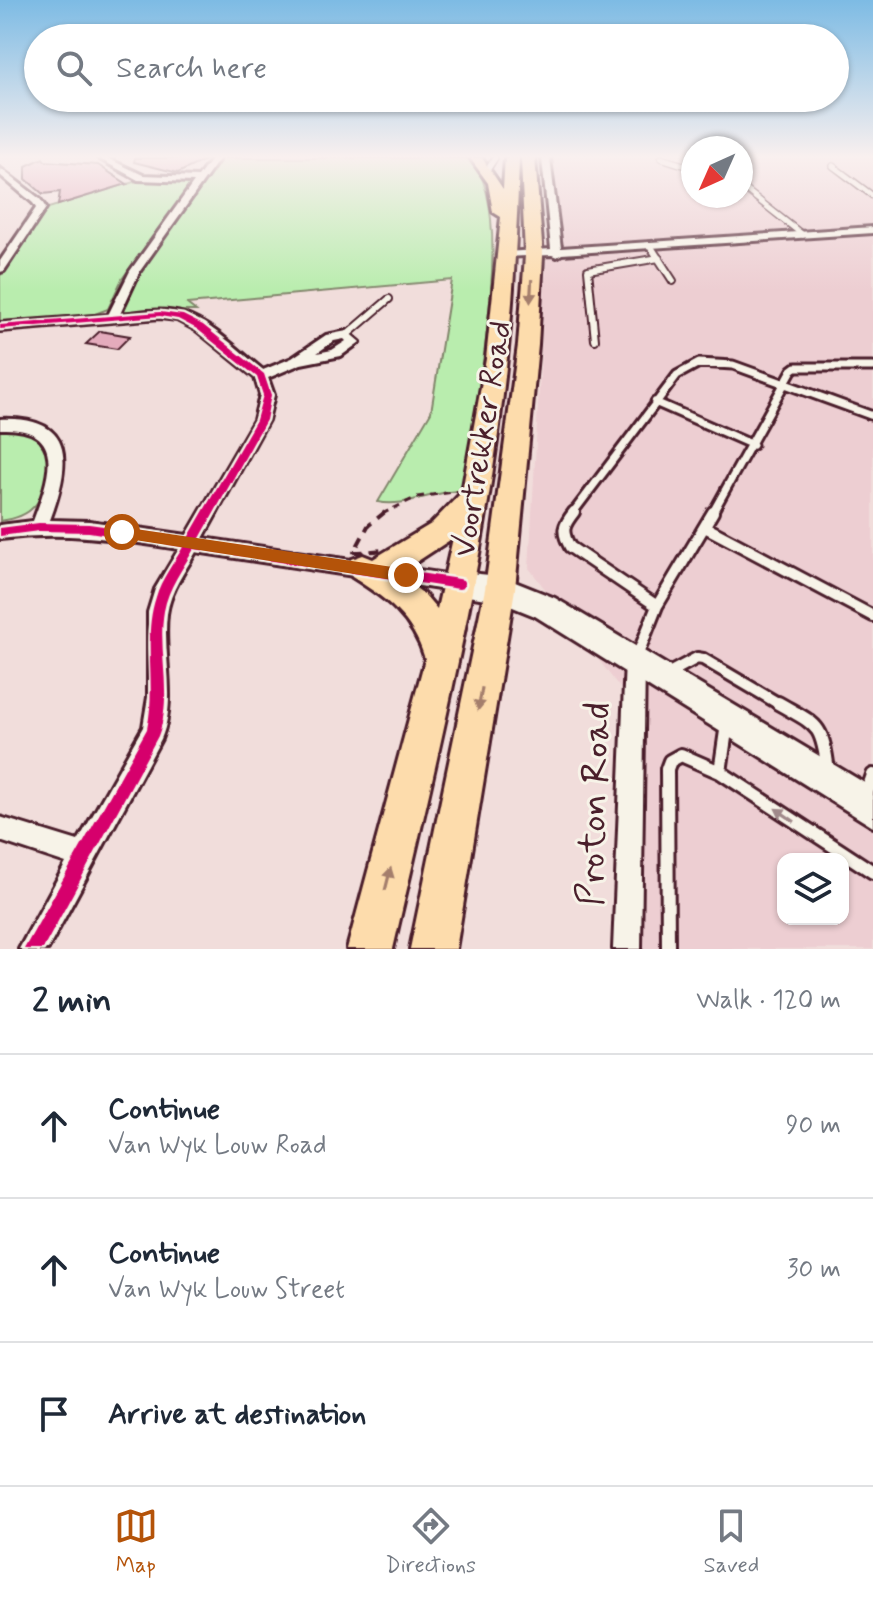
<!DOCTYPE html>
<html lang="en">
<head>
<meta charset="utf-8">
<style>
  :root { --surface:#fff; --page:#f6f6f7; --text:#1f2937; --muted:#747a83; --line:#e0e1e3; --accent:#b45309 }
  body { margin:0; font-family:Mynerve,sans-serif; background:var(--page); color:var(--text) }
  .controls { position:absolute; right:24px; bottom:24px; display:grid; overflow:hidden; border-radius:16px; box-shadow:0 2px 6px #0004 }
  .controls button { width:72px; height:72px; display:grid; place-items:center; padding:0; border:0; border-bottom:2px solid var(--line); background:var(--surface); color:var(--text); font:40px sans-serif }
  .compass { position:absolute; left:681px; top:136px; width:72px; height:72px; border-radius:50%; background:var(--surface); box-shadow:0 2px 6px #0004; rotate:225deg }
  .stop { position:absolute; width:24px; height:24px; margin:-18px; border:6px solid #b45309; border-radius:50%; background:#fff }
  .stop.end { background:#b45309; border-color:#fff; box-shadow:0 2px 8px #0008 }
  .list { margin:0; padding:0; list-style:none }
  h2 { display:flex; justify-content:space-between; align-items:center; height:104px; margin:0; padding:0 32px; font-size:34px }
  h2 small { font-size:26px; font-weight:400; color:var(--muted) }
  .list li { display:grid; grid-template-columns:52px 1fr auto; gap:24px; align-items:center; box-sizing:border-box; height:144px; padding:0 32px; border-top:2px solid var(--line) }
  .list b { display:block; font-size:30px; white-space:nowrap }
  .list p { margin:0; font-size:26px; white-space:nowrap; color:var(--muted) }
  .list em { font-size:26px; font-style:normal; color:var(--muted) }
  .icon { flex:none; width:44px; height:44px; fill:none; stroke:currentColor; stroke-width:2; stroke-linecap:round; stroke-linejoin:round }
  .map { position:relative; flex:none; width:873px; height:949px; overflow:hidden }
  .search { position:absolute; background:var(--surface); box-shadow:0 2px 6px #0004; left:24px; right:24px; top:24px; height:88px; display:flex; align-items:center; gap:20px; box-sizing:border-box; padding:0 28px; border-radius:44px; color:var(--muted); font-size:30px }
  .sheet { height:536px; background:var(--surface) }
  nav { display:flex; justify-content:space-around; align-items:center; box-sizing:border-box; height:112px; border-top:2px solid var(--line); background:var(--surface); font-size:22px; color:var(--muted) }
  nav a { display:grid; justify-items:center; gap:4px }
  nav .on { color:var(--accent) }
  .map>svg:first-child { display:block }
  .built { fill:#edced2; fill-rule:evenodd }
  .green { fill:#b9edae; stroke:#82866c; stroke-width:2 }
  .building { fill:#e4abbc; stroke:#4a1f2b; stroke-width:2 }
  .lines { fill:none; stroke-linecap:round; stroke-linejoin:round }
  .lane-far4-casing { stroke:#4a1f2b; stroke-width:8 }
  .lane-far3-casing { stroke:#4a1f2b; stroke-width:10 }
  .lane-far2-casing { stroke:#4a1f2b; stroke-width:13 }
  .lane-far1-casing { stroke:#4a1f2b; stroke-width:16 }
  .lane-casing { stroke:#4a1f2b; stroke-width:18 }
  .street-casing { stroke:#4a1f2b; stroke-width:6 }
  .secondary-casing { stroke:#4a1f2b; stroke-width:6 }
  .primary-casing { stroke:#4a1f2b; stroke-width:6 }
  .path-far1 { stroke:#4a1f2b; stroke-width:3; stroke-dasharray:7 6; stroke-linecap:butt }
  .path { stroke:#4a1f2b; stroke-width:4; stroke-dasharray:10 7; stroke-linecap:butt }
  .lane-far4 { stroke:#f7f3e8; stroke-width:5 }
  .lane-far3 { stroke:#f7f3e8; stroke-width:6 }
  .lane-far2 { stroke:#f7f3e8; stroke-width:7 }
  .lane-far1 { stroke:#f7f3e8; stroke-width:10 }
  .lane { stroke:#f7f3e8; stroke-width:12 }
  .street { fill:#f7f3e8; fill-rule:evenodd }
  .secondary { fill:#f7f3e8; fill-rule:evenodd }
  .primary { fill:#fddcac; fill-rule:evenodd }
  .cycleway-casing { stroke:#f7f3e8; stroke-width:5 }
  .cycleway { fill:#d6006c; fill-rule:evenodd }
  .oneway { fill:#a47e6c }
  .oneway2 { fill:#a0898a }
  .route { fill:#b45309 }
  .labels { text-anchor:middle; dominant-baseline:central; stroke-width:6; stroke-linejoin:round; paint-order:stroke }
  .street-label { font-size:32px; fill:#4a1f2b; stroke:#f7f3e8 }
  .near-street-label { font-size:38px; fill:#4a1f2b; stroke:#f7f3e8 }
</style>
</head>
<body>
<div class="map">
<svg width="873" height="949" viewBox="0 0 873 949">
  <rect width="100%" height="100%" fill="#f1dddb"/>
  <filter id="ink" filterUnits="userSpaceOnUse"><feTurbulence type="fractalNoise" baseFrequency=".0125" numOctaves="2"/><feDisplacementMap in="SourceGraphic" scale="16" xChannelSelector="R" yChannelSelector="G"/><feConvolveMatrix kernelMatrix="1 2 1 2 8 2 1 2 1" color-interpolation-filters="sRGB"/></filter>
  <g filter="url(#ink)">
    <path class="built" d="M 544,158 L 693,158 L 693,196 L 741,196 L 741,158 L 873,158 L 873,949 L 642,949 L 642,717 L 529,568 L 547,245 ZM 783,859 L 843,859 L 843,919 L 783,919 Z"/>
    <path class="green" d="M 221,158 L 469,158 C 521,208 472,422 461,491 C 432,491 405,508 378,502 L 431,412 L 452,280 L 187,304 L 196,311 L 122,311 L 120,308 L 138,271 Z
      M 137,181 L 192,184 L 122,279 L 108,309 L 95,314 L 0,322 L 0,276 L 45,209 Z
      M 13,427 L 36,435 L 52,463 C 41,497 40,516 0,521 L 0,428 Z"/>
    <path class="building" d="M 43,158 L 45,161 L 98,165 L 127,184 L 58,205 L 60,192 L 43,194 L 26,179 L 26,166 Z
      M 135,158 L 209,158 L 178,173 L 134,162 Z
      M 100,331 L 130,336 L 117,349 L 86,344 Z"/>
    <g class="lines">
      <g class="lane-far4-casing">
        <path id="lane-far4" d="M 661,158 L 693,168
          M 833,166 L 873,196
          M 488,169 L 495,158
          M 741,186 L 803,235"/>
      </g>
      <g class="lane-far3-casing">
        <path id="lane-far3" d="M 651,247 L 673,281
          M 347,335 L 389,299
          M 595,340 L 588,270 L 659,258
          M 696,365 L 731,365"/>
      </g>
      <g class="lane-far2-casing">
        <path id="lane-far2" d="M 655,402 L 753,445
          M 572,514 L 677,375 L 699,363 L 733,365 L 873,416
          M 712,514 L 792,370 L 796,367 L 873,367"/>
      </g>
      <g class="lane-far1-casing">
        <path id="lane-far1" d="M 574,512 C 563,526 561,531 570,547 L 657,606
          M 705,527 L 873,616
          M 636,659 L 657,606 L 713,512
          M 669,673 L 697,658 L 703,659 L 781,705"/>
      </g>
      <g class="lane-casing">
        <path id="lane" d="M 778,703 C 818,726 822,723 828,771
          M 727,724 L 720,772 L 873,872
          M 866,795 L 873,775
          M 668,949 L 667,769 L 670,761 L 681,755 L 720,772"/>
      </g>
      <g class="street-casing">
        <path id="street" d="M 98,158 L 107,158 L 143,175 L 198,177 L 212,158 L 220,158 L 140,271 L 120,314 C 141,312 164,307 184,314 C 213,324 239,351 263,370 L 292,358 L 326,335 L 347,331 L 360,342 L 341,356 L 301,364 L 268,378 L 274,395 L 268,420 L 203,538 L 459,576 L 466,578 L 468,584 L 466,590 L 459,592 L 196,552 C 185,571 170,591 167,614 C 162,656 178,699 161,739 L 48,949 L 19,949 L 66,863 L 0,841 L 0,817 L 78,841 L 143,727 L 148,697 L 148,612 L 155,589 L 179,549 C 115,539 65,531 0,539 L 0,525 L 33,521 C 49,479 69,426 0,429 L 0,419 C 78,416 70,466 50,520 L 89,521 L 187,535 L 254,420 L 260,395 L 255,378 L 196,330 L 177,320 L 160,318 L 0,331 L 0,323 L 108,315 L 130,271 L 194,182 L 138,180 ZM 344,339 L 346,341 L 332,350 L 317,353 L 334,341 Z
          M 542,158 L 550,158 L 561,248 L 873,227 L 873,233 L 562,254 L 557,257 L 552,255 L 502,257 L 501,255 L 506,252 L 551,249 Z
          M 0,168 L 40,199 L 46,208 L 4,271 L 0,272 L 0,261 L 36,208 L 33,203 L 0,175 Z
          M 635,651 L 642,654 L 645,661 L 641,949 L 613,949 L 625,661 L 628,654 Z"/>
      </g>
      <g class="secondary-casing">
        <path id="secondary" d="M 459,572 L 500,576 L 555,598 L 873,788 L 873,827 L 535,616 L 498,601 L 449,593 L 445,584 L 449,575 Z"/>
      </g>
      <g class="primary-casing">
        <path id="primary" d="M 470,158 L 482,158 L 503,189 L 505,158 L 519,158 C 517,225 514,292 507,358 C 487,558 438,754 393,949 L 347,949 L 425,659 C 413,618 387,599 352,577 L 348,568 L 352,559 L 363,555 L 373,559 L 431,524 L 462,492 L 486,359 L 501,217 L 493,212 L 488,183 ZM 453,538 L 437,609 L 425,595 L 398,574 Z
          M 521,158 L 535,158 L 543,256 L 538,345 L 515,589 L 456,949 L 410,949 L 485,589 L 518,345 L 525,256 Z"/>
      </g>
      <path class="path-far1" d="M 382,514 L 417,497 L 461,491 L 448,514"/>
      <path class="path" d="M 385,512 L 368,526 L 354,552 C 391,552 426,543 449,512"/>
      <use href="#lane-far4" class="lane-far4"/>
      <use href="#lane-far3" class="lane-far3"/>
      <use href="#lane-far2" class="lane-far2"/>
      <use href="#lane-far1" class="lane-far1"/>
      <use href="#lane" class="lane"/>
      <use href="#street" class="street"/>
      <use href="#secondary" class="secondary"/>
      <use href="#primary" class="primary"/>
      <g class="cycleway-casing">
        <path id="cycleway" d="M 160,312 L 183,315 L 203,325 L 264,374 L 271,395 L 266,420 L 199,540 L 459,579 L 463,580 L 465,584 L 463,588 L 459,589 L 194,549 C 183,568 168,588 164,611 C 157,652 174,695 158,736 L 43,949 L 24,949 L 147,729 C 157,684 142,638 156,597 C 161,579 174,563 183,547 L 89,532 L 39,531 L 0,536 L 0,528 L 39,523 L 89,524 L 188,538 L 256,420 L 263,395 L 257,377 L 197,329 L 178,319 L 160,316 L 0,329 L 0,325 Z"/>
      </g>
      <use href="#cycleway" class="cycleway"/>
    </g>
    <defs><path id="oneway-solid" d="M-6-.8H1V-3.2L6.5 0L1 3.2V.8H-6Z" transform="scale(2)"/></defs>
    <g class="oneway">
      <use href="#oneway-solid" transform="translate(531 291) rotate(93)"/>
      <use href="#oneway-solid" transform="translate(480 699) rotate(100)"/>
      <use href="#oneway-solid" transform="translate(388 879) rotate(-76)"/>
    </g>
    <use class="oneway2" href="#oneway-solid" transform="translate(785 815) rotate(-146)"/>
  </g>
  <linearGradient id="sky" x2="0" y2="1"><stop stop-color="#7dbbe4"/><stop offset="0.54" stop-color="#f9f0ef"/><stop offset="1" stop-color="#f9f0ef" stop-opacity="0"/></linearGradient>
  <rect width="873" height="290" fill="url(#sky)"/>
  <path class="route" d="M 122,527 L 406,569 L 414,575 L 406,582 L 122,538 L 115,532 Z"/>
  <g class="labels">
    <g class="street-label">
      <text transform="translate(483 439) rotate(-81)">Voortrekker Road</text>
    </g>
    <g class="near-street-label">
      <text transform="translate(595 804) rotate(-88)">Proton Road</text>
    </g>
  </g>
</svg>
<div class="controls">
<button><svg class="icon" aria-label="layers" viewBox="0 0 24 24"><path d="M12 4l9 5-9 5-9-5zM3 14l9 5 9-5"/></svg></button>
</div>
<svg class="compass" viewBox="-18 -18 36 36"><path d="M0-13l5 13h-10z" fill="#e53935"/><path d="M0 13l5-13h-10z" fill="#747a83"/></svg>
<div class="stop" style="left:122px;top:532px"></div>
<div class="stop end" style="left:406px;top:575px"></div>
<div class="search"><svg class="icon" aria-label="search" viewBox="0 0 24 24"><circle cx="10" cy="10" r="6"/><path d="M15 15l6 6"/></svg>Search here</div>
</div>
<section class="sheet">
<h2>2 min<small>Walk · 120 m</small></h2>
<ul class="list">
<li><svg class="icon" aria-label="ahead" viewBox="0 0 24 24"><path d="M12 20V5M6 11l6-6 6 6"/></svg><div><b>Continue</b><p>Van Wyk Louw Road</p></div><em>90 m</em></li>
<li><svg class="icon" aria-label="ahead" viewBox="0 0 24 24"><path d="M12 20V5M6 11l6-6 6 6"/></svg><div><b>Continue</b><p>Van Wyk Louw Street</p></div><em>30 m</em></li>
<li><svg class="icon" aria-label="arrive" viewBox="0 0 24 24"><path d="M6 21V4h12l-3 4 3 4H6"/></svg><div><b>Arrive at destination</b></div></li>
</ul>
</section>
<nav>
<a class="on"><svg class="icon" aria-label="map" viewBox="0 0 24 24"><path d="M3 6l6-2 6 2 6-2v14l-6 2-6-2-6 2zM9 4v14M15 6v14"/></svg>Map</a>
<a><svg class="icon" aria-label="directions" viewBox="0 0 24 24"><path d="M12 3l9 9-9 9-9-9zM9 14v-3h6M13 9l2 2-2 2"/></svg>Directions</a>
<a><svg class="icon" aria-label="saved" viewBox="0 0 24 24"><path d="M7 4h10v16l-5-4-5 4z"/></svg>Saved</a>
</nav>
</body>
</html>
